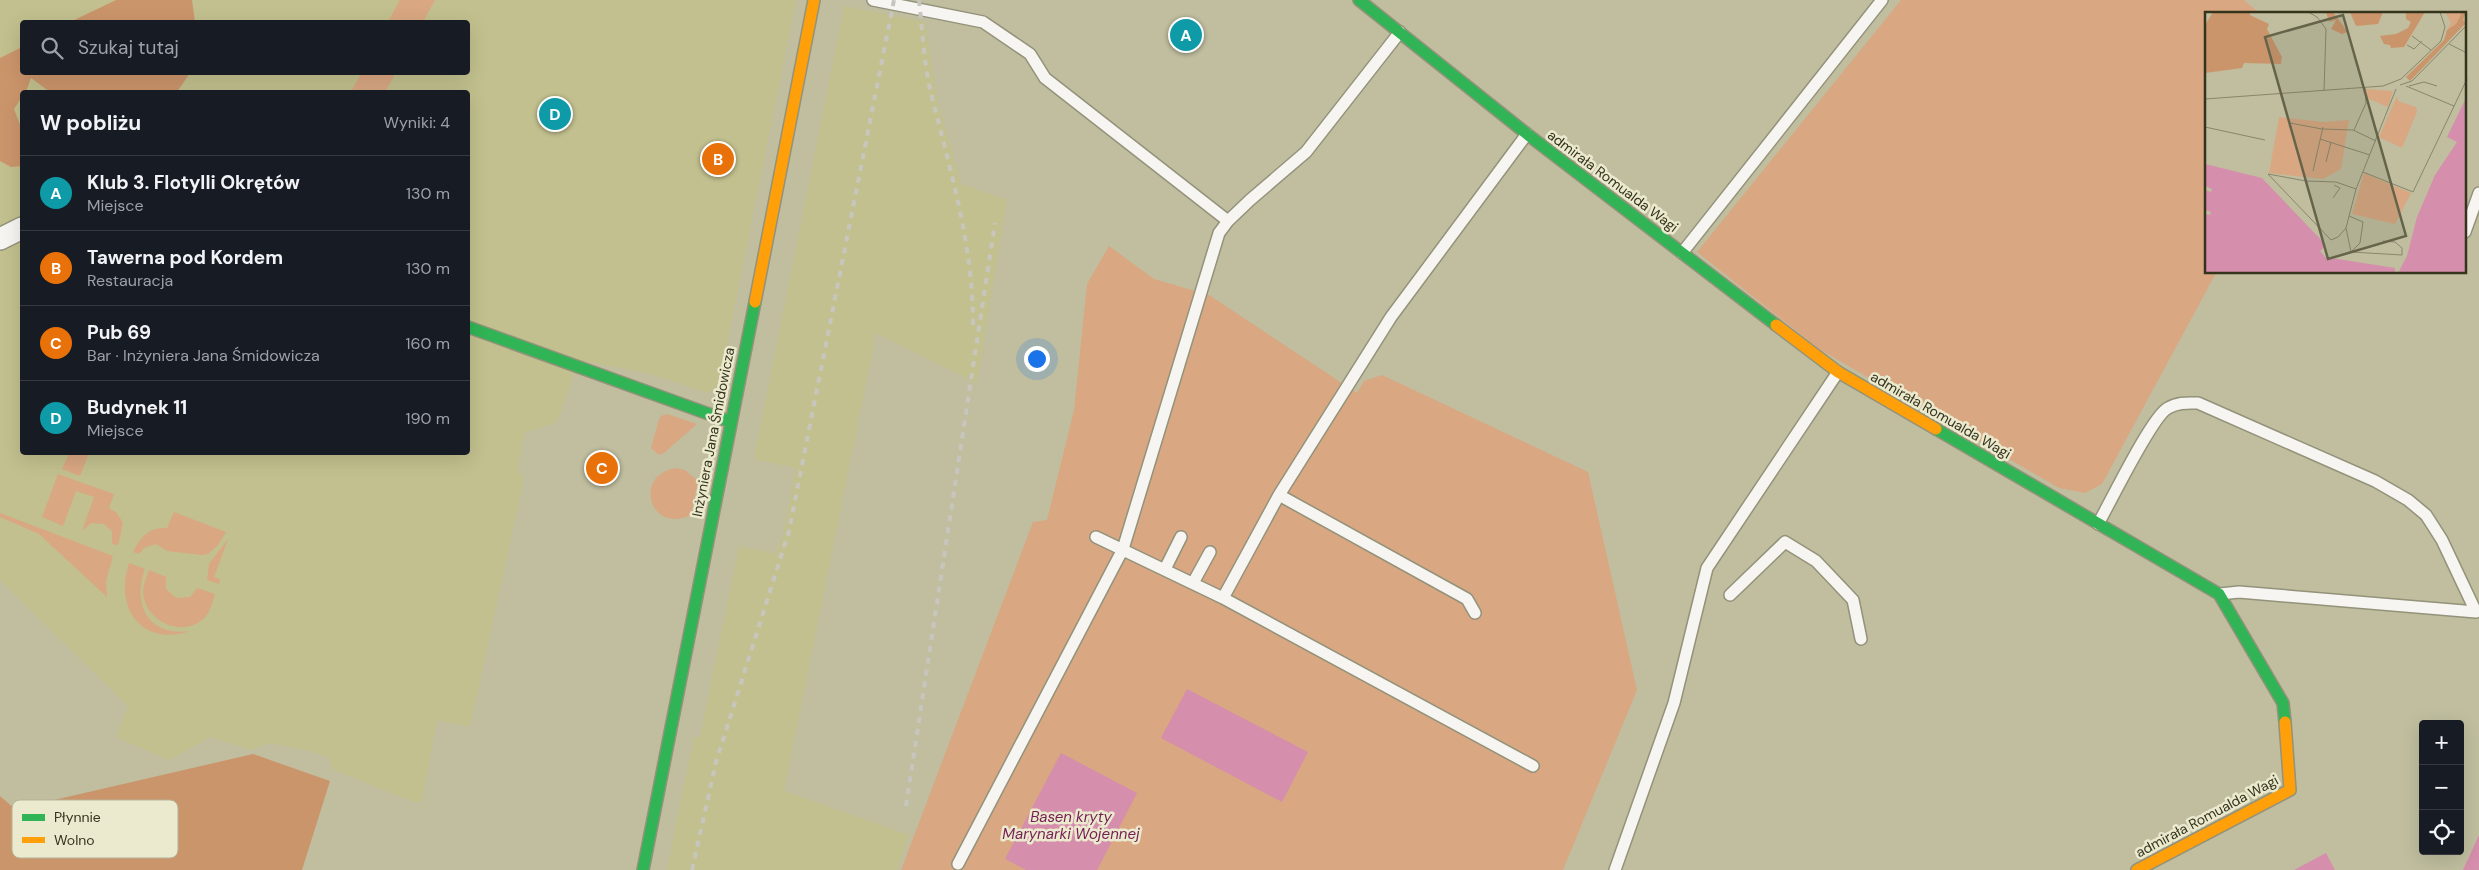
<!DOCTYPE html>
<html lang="pl">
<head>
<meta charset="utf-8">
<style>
  :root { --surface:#171b24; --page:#20242c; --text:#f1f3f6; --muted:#9ea1a6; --line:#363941; --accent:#b2b3a9 }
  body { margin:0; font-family:"DM Sans",sans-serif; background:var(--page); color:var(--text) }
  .controls { position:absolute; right:15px; bottom:15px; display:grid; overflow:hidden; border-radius:5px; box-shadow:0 5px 20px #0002 }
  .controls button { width:45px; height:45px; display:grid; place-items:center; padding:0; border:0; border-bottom:1px solid var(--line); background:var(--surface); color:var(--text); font:25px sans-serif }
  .you { position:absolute; left:1036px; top:358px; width:18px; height:18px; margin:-12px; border:4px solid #fff; border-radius:50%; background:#1a73e8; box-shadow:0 0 0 8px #1a73e833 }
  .badge { display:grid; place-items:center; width:32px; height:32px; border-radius:50%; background:var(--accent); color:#fff; font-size:16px; font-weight:700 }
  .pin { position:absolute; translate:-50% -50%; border:2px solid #fff; box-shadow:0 1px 5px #0006 }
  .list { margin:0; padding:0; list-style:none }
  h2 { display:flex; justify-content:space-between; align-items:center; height:65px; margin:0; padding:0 20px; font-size:21px }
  h2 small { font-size:16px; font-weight:400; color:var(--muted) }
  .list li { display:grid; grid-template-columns:32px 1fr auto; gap:15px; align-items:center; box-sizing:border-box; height:75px; padding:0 20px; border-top:1px solid var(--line) }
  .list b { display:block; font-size:19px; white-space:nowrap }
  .list p { margin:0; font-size:16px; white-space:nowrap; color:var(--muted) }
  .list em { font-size:16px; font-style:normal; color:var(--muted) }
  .icon { flex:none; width:28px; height:28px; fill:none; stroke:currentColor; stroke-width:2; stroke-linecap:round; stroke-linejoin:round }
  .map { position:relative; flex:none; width:2479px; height:870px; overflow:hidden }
  .search { position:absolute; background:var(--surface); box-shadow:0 5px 20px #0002; left:20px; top:20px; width:450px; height:55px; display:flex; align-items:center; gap:12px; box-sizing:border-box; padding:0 18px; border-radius:5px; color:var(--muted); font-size:19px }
  .panel { position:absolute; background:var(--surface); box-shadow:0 5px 20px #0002; left:20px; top:90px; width:450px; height:365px; border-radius:5px }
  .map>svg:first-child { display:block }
  .built { fill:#c2c08e; fill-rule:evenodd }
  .green { fill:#d9a782 }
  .forest { fill:#cb956b }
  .water { fill:#d58eac }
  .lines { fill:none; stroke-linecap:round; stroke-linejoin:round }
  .lane-casing { stroke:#93927a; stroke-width:14 }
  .street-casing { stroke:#93927a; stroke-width:24 }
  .fast-casing { stroke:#93927a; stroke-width:14 }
  .slow-casing { stroke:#93927a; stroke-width:14 }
  .lane { stroke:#f6f5f1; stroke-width:11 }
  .street { stroke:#f6f5f1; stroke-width:21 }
  .fast { stroke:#30b455; stroke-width:11 }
  .slow { stroke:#ff9f0a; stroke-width:11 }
  .rail { stroke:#c7c6be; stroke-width:4; stroke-dasharray:6 6; stroke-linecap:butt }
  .labels { text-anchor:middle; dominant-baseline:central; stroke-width:5; stroke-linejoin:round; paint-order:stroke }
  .street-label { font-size:14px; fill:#34331c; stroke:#ebeace }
  .water-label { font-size:15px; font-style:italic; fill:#751d54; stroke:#ebeace }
  .inset-road { fill:none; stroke:#88866b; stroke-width:1 }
  .view { fill:#65644a; fill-opacity:0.15; stroke:#65644a; stroke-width:2.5 }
  .inset-edge { fill:none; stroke:#34331c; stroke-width:2.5 }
  .key { fill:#ebeace; stroke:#b4b399; stroke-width:1 }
  .key-label { font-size:14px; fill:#34331c }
</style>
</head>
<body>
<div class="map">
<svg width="2479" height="870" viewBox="0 0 2479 870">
  <rect width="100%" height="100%" fill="#c0be9f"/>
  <path class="built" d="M 0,0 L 796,0 L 718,388 L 708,393 L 651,374 L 579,360 L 559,417 L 553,424 L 525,432 L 517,470 L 524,478 L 470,727 L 437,720 L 422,801 L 416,803 L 339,772 L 332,768 L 329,758 L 306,750 L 269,743 L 251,750 L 211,737 L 169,760 L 116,737 L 128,706 L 0,580 ZM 22,22 L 468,22 L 468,72 L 22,72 ZM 22,92 L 468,92 L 468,452 L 22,452 Z
    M 844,6 L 925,22 L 937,99 L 961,184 L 1007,200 L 977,383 L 876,333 L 784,791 L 909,835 L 897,870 L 667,870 L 694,737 L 700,738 L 739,546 L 776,554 L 784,532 L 796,468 L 754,459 Z"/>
  <path class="green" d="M 400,0 L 435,0 L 423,22 L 388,22 Z
    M 1901,0 L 2244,0 L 2260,14 L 2206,14 L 2206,272 L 2216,273 L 2102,484 L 2085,493 L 2059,488 L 1819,349 L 1697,252 Z
    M 361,73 L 362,72 L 396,73 L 385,92 L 351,92 Z
    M 1109,246 L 1154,279 L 1209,295 L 1357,393 L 1364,381 L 1382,375 L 1588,472 L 1637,690 L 1563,870 L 901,870 L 1033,522 L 1047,520 L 1074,410 L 1087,284 Z
    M 667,414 L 697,424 L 664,453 L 659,455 L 651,448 L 659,419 L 661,416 Z
    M 69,453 L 89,453 L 80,476 L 62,469 Z
    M 676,468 L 685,470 L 698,481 L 691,515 C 650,535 632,475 676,468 Z
    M 58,474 L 114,494 L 109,508 L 117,513 L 123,523 L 118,545 L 112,544 L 112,531 L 104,524 L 91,523 L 82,531 L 94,497 L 76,491 L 63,526 L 42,517 Z
    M 174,512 L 226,532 L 218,545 L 208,554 L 202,555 L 167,551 L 156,544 L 144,548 L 139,554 L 133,552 C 141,537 148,527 167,528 Z
    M 0,513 L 113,556 L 106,581 L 107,597 L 39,534 L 0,517 Z
    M 228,539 L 214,577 L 220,579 L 219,584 L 207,580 L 209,564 Z
    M 129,563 L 145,569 C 132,604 148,637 190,631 C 141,647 114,608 129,563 Z
    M 149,570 L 166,577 L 166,589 L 176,598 L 190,597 L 197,588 L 215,594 C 213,600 211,608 208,613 C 190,641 145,624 143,593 C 143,585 146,578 149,570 Z"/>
  <path class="forest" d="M 116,0 L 192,0 L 195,22 L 70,22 Z
    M 22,47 L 22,72 L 190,73 L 177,92 L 50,92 L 31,78 L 26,92 L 22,92 L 22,97 L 14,109 L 22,130 L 22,166 L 11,167 L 0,161 L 0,58 Z
    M 253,754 L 330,781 L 302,870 L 0,870 L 0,796 L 15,809 Z"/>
  <path class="water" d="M 1187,689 L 1308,752 L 1282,802 L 1161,738 Z
    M 1061,753 L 1137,793 L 1097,870 L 1026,870 L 1005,859 Z
    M 2479,835 L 2479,870 L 2463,870 Z
    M 2326,853 L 2335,870 L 2294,870 Z"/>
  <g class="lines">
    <g class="lane-casing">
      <path id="lane" d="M 873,0 L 983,22 L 1030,54 L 1045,78 L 1228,221
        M 2465,232 L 2479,193
        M 1682,253 L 1882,0
        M 1279,495 L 1467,599 L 1475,613
        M 2098,524 C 2110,503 2152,416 2168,408 C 2178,402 2188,403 2198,403 L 2375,481 L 2408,500 L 2426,515 L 2442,540 L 2476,612 L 2239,592 L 2220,594
        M 1096,537 L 1223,598 L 1533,766
        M 1165,569 L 1181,537
        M 1193,583 L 1210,552
        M 1730,595 L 1785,542 L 1816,561 L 1853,600 L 1861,639
        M 1223,598 L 1279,495 L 1391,317 L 1527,134
        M 958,864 L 1123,549 L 1219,233 L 1228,221 L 1250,200 L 1306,152 L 1400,32
        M 1615,870 L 1674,703 L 1707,568 L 1838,372"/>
    </g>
    <g class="street-casing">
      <path id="street" d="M 0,239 L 22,228"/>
    </g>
    <g class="fast-casing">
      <path id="fast" d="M 1359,0 L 1527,134 L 1776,325
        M 468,327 L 731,422
        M 1936,429 L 2219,594 L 2283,703 L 2285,722
        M 643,870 L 755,302"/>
    </g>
    <g class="slow-casing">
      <path id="slow" d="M 755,302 L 814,0
        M 1776,325 L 1838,372 L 1936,429
        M 2137,870 L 2290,790 L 2285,722"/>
    </g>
    <use href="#lane" class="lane"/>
    <use href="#street" class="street"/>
    <use href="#fast" class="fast"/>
    <use href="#slow" class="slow"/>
    <path class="rail" d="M 919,0 L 925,60 L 929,85 C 949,166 974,245 973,329
      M 906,806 L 995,223
      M 692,870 L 716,762 L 789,531 L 894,0"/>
  </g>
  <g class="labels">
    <g class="street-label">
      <text transform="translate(1613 181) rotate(37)">admirała Romualda Wagi</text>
      <text transform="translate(1941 415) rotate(30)">admirała Romualda Wagi</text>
      <text transform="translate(713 432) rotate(-79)">Inżyniera Jana Śmidowicza</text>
      <text transform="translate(2207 816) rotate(-28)">admirała Romualda Wagi</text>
    </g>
    <g class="water-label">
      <text x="1071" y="817">Basen kryty<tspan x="1071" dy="17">Marynarki Wojennej</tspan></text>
    </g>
  </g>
  <g transform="translate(2205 12)">
    <rect width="261" height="261" fill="#c0be9f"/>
    <path d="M 240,0 L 257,0 L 251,12 L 242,18 L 246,11 ZM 161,77 L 188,79 L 183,95 L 162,86 ZM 192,84 L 193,89 L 211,95 L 212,100 L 197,136 L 174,125 ZM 74,105 L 118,110 L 144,108 L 136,157 L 118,167 L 64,161 ZM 159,161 L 206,181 L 190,212 L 147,202 Z" fill="#d9a782"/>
    <path d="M 8,0 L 45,0 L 45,3 L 64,12 L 62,17 L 77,45 L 76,52 L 39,51 L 37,56 L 0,61 L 0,13 ZM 121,0 L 128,0 L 143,20 L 137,22 L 126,17 L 131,8 L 124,10 ZM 145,0 L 178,0 L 173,12 L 151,14 ZM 201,0 L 220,0 L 199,35 L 186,36 L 185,33 L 179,32 L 175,24 L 191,22 L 203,16 L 206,10 L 201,7 ZM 257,0 L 261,0 L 258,8 L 261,11 L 205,69 L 201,65 L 239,28 L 242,18 L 251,12 Z" fill="#cb956b"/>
    <path d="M 261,86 L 261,261 L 193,261 L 202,244 L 212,205 L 230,163 L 252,130 L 242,125 ZM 0,152 L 57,166 L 121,233 L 115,239 L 120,245 L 190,256 L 190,261 L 0,261 L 0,202 L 5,203 L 6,200 L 0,198 L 0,178 L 6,180 L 7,177 L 0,174 Z" fill="#d58eac"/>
    <path class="inset-road" d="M 103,0 L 112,5 L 121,17 L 119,79M 207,24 L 226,38M 244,32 L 262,41M 202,33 L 209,37 L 217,29M 195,73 L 207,69 L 262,13M 201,74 L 249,94M 204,74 L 219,70 L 232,74M 0,87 L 178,74 L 196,67 L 236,29 L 240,15 L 235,0M 85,111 L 117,117 L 148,118 L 171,129M 0,115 L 60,128M 149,118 L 161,91 L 160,75M 115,127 L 165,143M 121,150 L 126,130M 108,159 L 118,115M 158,160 L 208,180 L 262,67M 63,162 L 126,228 L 133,225 L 141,216 L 151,177 L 191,77M 63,162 L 101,169 L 131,170 L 151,177M 128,186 L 135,176 L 129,173M 141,216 L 146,240 L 155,231 L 158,210 L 144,204M 138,243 L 146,240 L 197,243 L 197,236 L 190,230 L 178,229"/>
    <path class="view" d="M 138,3 L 201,224 L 123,247 L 60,25 Z"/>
    <rect width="261" height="261" class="inset-edge"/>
  </g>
  <rect x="12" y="800" width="166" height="58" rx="8" class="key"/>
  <rect x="22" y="814" width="23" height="7" fill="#30b455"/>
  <rect x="22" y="837" width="23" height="6" fill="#ff9f0a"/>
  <g class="key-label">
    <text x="54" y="822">Płynnie</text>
    <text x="54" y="845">Wolno</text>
  </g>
</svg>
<div class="controls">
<button>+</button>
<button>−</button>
<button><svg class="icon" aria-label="locate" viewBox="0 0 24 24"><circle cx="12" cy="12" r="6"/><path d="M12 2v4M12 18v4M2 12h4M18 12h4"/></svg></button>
</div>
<div class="you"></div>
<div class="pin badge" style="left:1186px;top:35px;background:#0f9aa8">A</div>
<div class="pin badge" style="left:718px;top:159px;background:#e8710a">B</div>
<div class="pin badge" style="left:602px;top:468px;background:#e8710a">C</div>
<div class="pin badge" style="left:555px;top:114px;background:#0f9aa8">D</div>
<div class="search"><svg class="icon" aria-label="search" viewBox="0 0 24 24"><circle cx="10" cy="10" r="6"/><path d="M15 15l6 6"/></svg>Szukaj tutaj</div>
<section class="panel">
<h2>W pobliżu<small>Wyniki: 4</small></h2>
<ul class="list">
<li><span class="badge" style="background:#0f9aa8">A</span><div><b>Klub 3. Flotylli Okrętów</b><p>Miejsce</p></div><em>130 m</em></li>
<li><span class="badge" style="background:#e8710a">B</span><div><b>Tawerna pod Kordem</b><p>Restauracja</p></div><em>130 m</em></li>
<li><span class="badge" style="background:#e8710a">C</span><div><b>Pub 69</b><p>Bar · Inżyniera Jana Śmidowicza</p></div><em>160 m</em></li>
<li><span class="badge" style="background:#0f9aa8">D</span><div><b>Budynek 11</b><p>Miejsce</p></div><em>190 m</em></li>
</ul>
</section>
</div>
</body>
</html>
